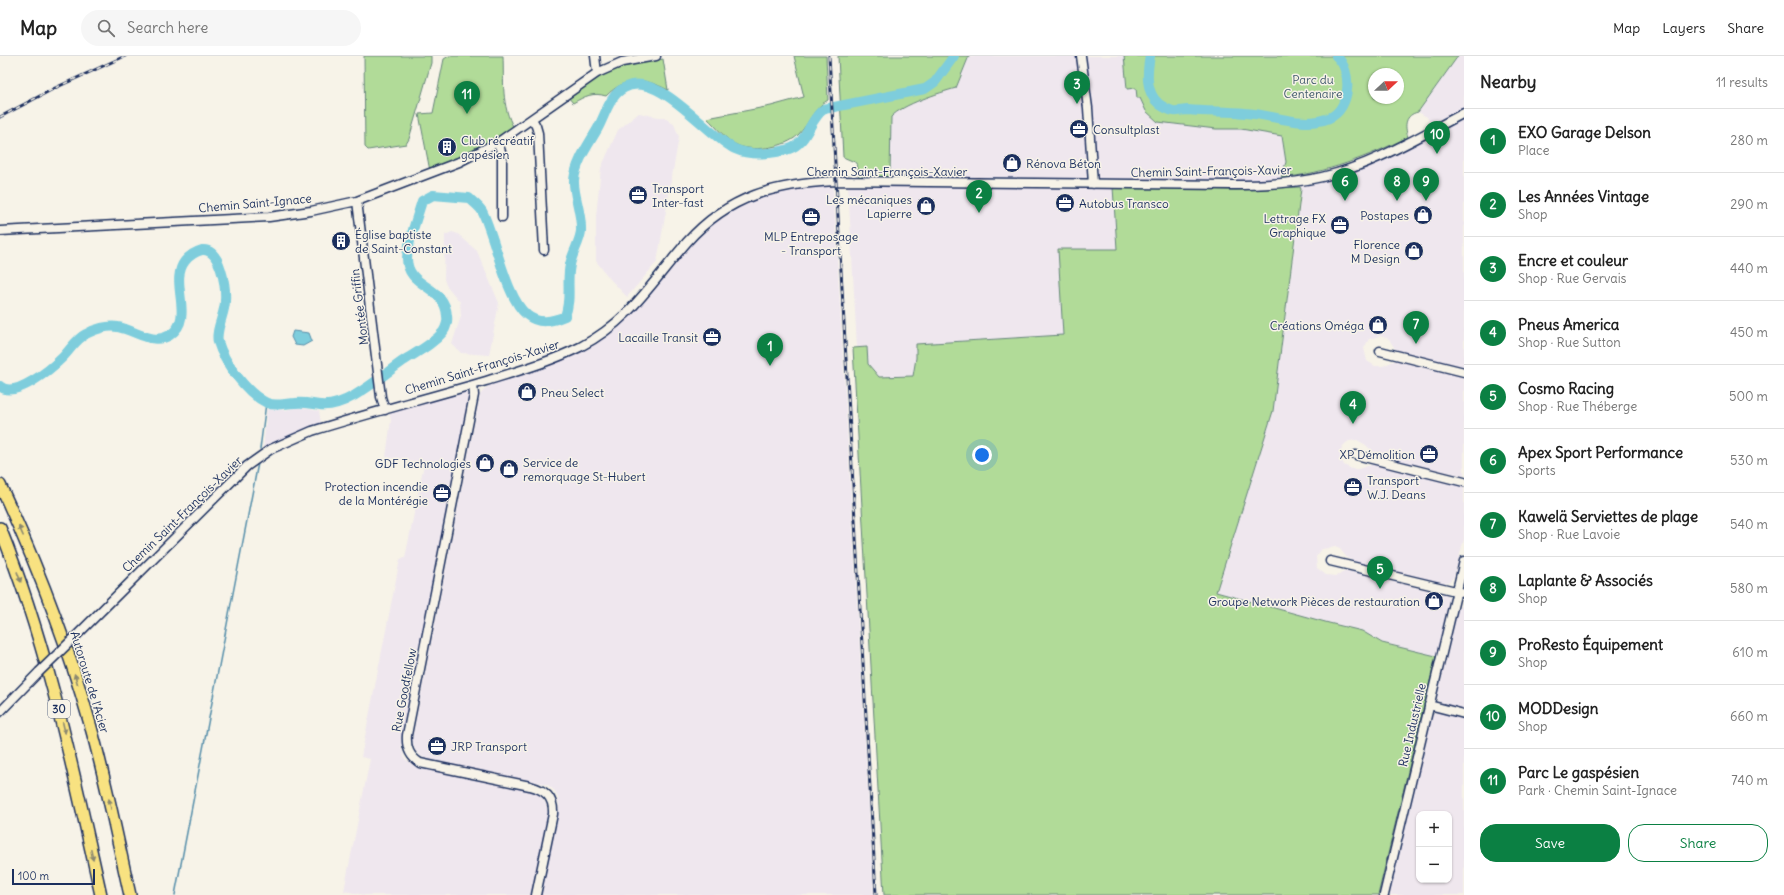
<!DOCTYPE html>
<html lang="en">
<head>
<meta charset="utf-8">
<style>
  :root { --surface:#fff; --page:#f6f6f6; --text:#222; --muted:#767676; --line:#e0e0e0; --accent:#0b8043 }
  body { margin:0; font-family:Delius,sans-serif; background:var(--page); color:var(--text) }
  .controls { position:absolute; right:12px; bottom:12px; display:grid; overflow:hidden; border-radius:8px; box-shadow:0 1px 3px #0004 }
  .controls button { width:36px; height:36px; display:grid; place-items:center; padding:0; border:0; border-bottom:1px solid var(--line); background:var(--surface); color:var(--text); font:20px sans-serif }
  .compass { position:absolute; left:1368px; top:12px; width:36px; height:36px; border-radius:50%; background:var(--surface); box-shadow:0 1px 3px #0004; rotate:68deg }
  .scale { position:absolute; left:12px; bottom:10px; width:83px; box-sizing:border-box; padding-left:4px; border:2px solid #1b2f5e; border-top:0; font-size:11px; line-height:14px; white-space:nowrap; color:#1b2f5e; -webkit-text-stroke:3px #f7f3e8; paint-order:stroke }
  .you { position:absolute; left:982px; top:399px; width:14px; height:14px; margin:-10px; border:3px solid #fff; border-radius:50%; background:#1a73e8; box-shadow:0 0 0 6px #1a73e833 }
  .badge { display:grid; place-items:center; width:26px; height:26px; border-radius:50%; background:var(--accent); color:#fff; font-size:13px; font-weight:700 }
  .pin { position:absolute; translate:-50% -33px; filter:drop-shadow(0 1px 2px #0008) }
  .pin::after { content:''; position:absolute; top:21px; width:14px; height:12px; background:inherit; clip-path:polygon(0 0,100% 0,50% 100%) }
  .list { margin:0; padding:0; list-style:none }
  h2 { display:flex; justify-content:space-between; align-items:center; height:52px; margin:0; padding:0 16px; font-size:17px }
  h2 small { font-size:13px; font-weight:400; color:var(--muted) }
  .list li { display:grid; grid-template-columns:26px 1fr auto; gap:12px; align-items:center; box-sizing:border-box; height:64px; padding:0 16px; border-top:1px solid var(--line) }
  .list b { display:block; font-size:15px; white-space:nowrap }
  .list p { margin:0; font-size:13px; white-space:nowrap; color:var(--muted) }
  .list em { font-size:13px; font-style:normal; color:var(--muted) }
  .actions { display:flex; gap:8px; padding:12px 16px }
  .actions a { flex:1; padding:9px 0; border:1px solid var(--accent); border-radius:16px; text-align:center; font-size:14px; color:var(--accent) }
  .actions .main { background:var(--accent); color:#fff }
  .icon { flex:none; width:22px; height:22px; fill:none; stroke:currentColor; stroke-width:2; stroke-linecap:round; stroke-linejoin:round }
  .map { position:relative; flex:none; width:1464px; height:839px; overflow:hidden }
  header { display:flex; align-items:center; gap:24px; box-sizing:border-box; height:56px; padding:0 20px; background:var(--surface); border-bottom:1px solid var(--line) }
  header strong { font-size:19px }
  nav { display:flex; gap:22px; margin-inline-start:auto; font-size:14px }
  .search { width:280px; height:36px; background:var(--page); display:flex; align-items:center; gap:10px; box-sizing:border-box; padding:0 14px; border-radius:22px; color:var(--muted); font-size:15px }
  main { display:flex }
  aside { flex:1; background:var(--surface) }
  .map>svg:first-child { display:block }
  .built { fill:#efe7ee; fill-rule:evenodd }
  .green { fill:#b1db98; stroke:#66857b; fill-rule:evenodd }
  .water { fill:#7ecddc; stroke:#568eaa }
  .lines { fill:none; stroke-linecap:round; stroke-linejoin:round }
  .stream { stroke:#568eaa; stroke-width:1.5 }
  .river { stroke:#7ecddc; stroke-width:10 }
  .minor-casing { stroke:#1b2f5e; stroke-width:11 }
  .highway-casing { stroke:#1b2f5e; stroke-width:14 }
  .minor { stroke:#f7f3e8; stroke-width:8 }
  .highway { stroke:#f8e281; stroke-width:11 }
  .rail-casing { stroke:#1b2f5e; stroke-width:3 }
  .rail { stroke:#f7f3e8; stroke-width:1.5; stroke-dasharray:4.5; stroke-linecap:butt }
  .minor-bridge-casing { stroke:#1b2f5e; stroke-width:11; stroke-linecap:butt }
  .minor-bridge { stroke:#f7f3e8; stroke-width:8 }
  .oneway { fill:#8a8870 }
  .labels { text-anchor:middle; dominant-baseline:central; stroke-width:3; stroke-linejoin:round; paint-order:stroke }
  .shield { fill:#f7f3e8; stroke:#5d6a87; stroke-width:1 }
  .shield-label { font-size:11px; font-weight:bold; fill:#1b2f5e }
  .park-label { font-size:12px; fill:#405a6c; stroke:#f7f3e8 }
  .poi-label { font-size:12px; fill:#1b2f5e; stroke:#f7f3e8; text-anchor:start }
  .street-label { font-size:12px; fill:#1b2f5e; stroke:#f7f3e8 }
</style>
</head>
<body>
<header>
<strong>Map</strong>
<div class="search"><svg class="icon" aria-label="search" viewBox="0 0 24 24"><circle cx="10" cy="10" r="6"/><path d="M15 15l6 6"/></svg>Search here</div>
<nav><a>Map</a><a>Layers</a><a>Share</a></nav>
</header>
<main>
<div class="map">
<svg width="1464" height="839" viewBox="0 0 1464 839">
  <rect width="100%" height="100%" fill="#f7f3e8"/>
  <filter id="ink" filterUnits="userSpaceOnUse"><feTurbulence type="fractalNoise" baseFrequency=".025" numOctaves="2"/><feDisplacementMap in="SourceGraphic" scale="8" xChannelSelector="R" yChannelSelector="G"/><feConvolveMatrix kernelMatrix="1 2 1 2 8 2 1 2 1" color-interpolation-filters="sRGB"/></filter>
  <g filter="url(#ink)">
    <path class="built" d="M 969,0 L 1078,0 L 1085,50 L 1089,119 L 1087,122 L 1086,123 L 890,121 L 891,61 L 897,54 L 937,37 L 956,32 Z
      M 1084,0 L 1124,0 L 1127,33 L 1136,32 L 1137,42 L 1140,42 L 1146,55 L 1158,66 L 1216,73 L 1241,73 L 1282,80 L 1286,106 L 1281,122 L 1240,125 L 1098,123 Z
      M 1458,0 L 1464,0 L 1464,51 L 1431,68 L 1427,61 L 1418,56 Z
      M 639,57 L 668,63 L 674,68 L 679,81 L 657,206 L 627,241 L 610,223 L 596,205 L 596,160 L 601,112 L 618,74 Z
      M 1464,61 L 1464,311 L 1401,296 L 1395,293 L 1389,283 L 1380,280 L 1369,283 L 1364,292 L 1367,305 L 1375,310 L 1383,310 L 1396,304 L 1464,321 L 1464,420 L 1377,400 L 1366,389 L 1357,384 L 1349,385 L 1346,387 L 1342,391 L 1340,400 L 1344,409 L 1352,413 L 1358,413 L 1374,408 L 1464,430 L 1464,483 L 1454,521 L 1448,526 L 1440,527 L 1355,506 L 1347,502 L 1340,493 L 1335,491 L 1322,493 L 1316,501 L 1317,512 L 1326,519 L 1335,520 L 1345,515 L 1349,515 L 1448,539 L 1449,543 L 1436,600 L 1382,587 L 1362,575 L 1329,567 L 1216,536 L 1273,355 L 1301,140 L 1300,131 L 1362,113 Z
      M 833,128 L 874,839 L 541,839 L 559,752 L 558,742 L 555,735 L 548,729 L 541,727 L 428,704 L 422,701 L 415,694 L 412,684 L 480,339 L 486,332 L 496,325 L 545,309 L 633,255 L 646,243 L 698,179 L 716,163 L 743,148 L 780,133 Z
      M 848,129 L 1113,131 L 1117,194 L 1058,193 L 1063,279 L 916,288 L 916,302 L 913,320 L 879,321 L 868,308 L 867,291 L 857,291 Z
      M 452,176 L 458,178 L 477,195 L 499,247 L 489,299 L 461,297 L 452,288 L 461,260 L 460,246 L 446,229 L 444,223 L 445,179 Z
      M 463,334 L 467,335 L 470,340 L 401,691 L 405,703 L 416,711 L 531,734 L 541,740 L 546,748 L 548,757 L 531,839 L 365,839 L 344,835 L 370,703 L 361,701 L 400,503 L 405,502 L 424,408 L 386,401 L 391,364 L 389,356 Z
      M 298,351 L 319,355 L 321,367 L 287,381 L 263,394 L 267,353 L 286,354 Z
      M 1464,546 L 1464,653 L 1439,646 L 1437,642 L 1458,553 Z
      M 1438,656 L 1464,662 L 1464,839 L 1389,839 L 1432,661 L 1434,657 ZM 1419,758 L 1449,758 L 1449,824 L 1419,824 Z"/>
    <path class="green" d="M 364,0 L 431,0 L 431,7 L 409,83 L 406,88 L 368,94 L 365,91 Z
      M 449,0 L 503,0 C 504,25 501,50 514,72 L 491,87 L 430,115 L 419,58 L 433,57 L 444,3 Z
      M 794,0 L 826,0 L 828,44 C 813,52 810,67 798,79 C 786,91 756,96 739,90 C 726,85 717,71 707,62 L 771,50 L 804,41 Z
      M 838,0 L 969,0 L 956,32 C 939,37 903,48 891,61 L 890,121 L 859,121 L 857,107 L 843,101 Z
      M 1124,0 L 1458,0 L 1418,56 C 1405,59 1404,69 1408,81 C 1367,101 1327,117 1281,122 L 1286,106 L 1282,80 L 1241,73 L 1216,73 L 1158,66 L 1146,55 L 1140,42 L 1137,42 L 1136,32 L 1127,33 ZM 1374,18 L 1398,18 L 1398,42 L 1374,42 Z
      M 663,3 L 668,34 C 645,22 627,19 606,40 C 593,36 585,40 573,47 L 568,41 L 595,22 L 617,12 Z
      M 1113,131 L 1236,134 L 1300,131 L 1301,133 L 1273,355 L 1216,536 L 1329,567 L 1362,575 L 1382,587 L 1436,600 L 1378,839 L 884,839 L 853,292 L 867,291 L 868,308 L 879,321 L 913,320 L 916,302 L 916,288 L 1063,279 L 1058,193 L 1117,193 Z"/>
    <path class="water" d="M 293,275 L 309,277 L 312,285 L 303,290 L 295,289 L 291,281 Z"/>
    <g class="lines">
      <path class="stream" d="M 260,393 L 266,347
        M 175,839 L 258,407"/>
      <path class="river" d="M 1150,0 C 1147,16 1145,36 1159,48 C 1162,50 1169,54 1173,55 C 1177,56 1183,54 1188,54 C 1207,56 1226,55 1245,57 C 1272,58 1302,73 1329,62 C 1351,53 1353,14 1336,0
        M 0,330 C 14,344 52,312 63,301 C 71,293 76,283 86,278 C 95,273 108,269 118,271 C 135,274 153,290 170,279 C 196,262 168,226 185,205 C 189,200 195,196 202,194 C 221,192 226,232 225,245 C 225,258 215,274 218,286 C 224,306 247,338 267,347 C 277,351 285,347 295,347 C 304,346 312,348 320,349 C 348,352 381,320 403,305 C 417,296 432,289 443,276 C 446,272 448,265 447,260 C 445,228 407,233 407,202 C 408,185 417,162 422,145 L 433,139 L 469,142 C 473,146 479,150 482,155 C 495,180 506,243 527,259 C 539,269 553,265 565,260 C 572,242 566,226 570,209 C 572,197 580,186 581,175 C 582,157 573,138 574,124 C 576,105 589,88 598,72 C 605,59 610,39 624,32 C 657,12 708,81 735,93 C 750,100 774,98 789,93 C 808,87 809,63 824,53 L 925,33 L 935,26 L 954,0"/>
      <g class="minor-casing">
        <path id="minor" d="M 595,0 L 597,17
          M 1081,0 L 1088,52 L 1093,128
          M 532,63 L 536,70 L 538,77 L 544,194
          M 498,86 L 502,99 L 502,161
          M 357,145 L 381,341 L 385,354
          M 0,175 L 269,161 L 311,155 L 357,145 L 459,106 L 500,85 L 597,17 L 622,6 L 656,0
          M 1380,295 L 1464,316
          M 473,329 L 474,339 L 407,679 C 406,691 409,700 420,707 L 530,730 C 545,734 554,741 553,758 L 536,839
          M 1356,399 L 1464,426
          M 1330,505 L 1464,537
          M 75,581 L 247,410 L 271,393 L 312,375 C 369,357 428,342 486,325 C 518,315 550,306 580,291 C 631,264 651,227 687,186 C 729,139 776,128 836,125 L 1231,129 C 1261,129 1292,128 1322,121 C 1373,109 1418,81 1464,57
          M 1429,649 L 1464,658
          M 0,656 L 39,616
          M 1384,839 L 1464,505"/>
      </g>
      <g class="highway-casing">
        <path id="highway" d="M 0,429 C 36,506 67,586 90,668 C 106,724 117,782 130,839
          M 0,472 C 48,590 73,714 101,839"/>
      </g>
      <use href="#minor" class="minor"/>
      <use href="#highway" class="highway"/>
      <g class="rail-casing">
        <path id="rail" d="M 829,0 L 876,839
          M 0,61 L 55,32 L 125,0"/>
      </g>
      <use href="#rail" class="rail"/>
      <g class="minor-bridge-casing">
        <path id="minor-bridge" d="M 39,616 L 75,581"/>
      </g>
      <use href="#minor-bridge" class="minor-bridge"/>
    </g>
    <defs><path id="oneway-solid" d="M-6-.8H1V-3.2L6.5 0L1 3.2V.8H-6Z"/></defs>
    <g class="oneway">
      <use href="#oneway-solid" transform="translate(21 475) rotate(-114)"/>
      <use href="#oneway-solid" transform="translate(19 521) rotate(70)"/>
      <use href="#oneway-solid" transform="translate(76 623) rotate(-107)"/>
      <use href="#oneway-solid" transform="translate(64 672) rotate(77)"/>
      <use href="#oneway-solid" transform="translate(110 748) rotate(-102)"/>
      <use href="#oneway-solid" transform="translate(92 799) rotate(78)"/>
    </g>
  </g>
  <defs>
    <g id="office-disc" transform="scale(1)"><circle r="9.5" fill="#1b2f5e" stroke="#f7f3e8"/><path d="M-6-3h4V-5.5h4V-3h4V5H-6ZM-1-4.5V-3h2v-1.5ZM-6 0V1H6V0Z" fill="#fff"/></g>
    <g id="building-disc" transform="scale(1)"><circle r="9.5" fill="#1b2f5e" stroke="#f7f3e8"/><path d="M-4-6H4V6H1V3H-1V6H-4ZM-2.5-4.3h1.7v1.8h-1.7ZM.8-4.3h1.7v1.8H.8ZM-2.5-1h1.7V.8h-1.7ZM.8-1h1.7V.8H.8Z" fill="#fff"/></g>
    <g id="shop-disc" transform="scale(1)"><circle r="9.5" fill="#1b2f5e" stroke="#f7f3e8"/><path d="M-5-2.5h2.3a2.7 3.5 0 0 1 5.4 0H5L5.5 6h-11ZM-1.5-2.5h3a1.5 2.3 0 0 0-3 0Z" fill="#fff"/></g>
  </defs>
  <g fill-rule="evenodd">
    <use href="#office-disc" x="1079" y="73"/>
    <use href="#building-disc" x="447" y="91"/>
    <use href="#shop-disc" x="1012" y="107"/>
    <use href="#office-disc" x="638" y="139"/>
    <use href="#office-disc" x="1065" y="147"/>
    <use href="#shop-disc" x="926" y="150"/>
    <use href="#shop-disc" x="1423" y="159"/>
    <use href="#office-disc" x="811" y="161"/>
    <use href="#office-disc" x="1340" y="169"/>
    <use href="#building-disc" x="341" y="185"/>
    <use href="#shop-disc" x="1414" y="195"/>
    <use href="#shop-disc" x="1378" y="269"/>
    <use href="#office-disc" x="712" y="281"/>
    <use href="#shop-disc" x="527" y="336"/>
    <use href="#office-disc" x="1429" y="398"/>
    <use href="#shop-disc" x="485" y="407"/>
    <use href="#shop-disc" x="509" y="413"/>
    <use href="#office-disc" x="1353" y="431"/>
    <use href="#office-disc" x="442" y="437"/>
    <use href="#shop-disc" x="1434" y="545"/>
    <use href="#office-disc" x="437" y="690"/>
  </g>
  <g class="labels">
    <rect class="shield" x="48" y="644" width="22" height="18" rx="3"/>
    <g class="shield-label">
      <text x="59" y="653">30</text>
    </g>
    <g class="park-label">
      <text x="1313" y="23">Parc du<tspan x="1313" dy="14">Centenaire</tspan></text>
    </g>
    <g class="poi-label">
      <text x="1093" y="73">Consultplast</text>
      <text x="461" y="84">Club récréatif<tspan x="461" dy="14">gapésien</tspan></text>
      <text x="1026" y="107">Rénova Béton</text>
      <text x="652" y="132">Transport<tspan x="652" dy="14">Inter-fast</tspan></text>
      <text x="912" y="143" text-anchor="end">Les mécaniques<tspan x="912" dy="14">Lapierre</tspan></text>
      <text x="1079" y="147">Autobus Transco</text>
      <text x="1409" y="159" text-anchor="end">Postapes</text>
      <text x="1326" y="162" text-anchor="end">Lettrage FX<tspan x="1326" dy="14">Graphique</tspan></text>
      <text x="355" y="178">Église baptiste<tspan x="355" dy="14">de Saint-Constant</tspan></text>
      <text x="811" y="180" text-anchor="middle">MLP Entreposage<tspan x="811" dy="14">- Transport</tspan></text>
      <text x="1400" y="188" text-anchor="end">Florence<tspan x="1400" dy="14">M Design</tspan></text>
      <text x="1364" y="269" text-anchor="end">Créations Oméga</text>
      <text x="698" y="281" text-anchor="end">Lacaille Transit</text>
      <text x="541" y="336">Pneu Select</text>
      <text x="1415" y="398" text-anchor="end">XP Démolition</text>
      <text x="523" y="406">Service de<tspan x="523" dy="14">remorquage St-Hubert</tspan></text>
      <text x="471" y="407" text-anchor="end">GDF Technologies</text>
      <text x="1367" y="424">Transport<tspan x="1367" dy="14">W.J. Deans</tspan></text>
      <text x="428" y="430" text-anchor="end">Protection incendie<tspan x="428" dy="14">de la Montérégie</tspan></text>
      <text x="1420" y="545" text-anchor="end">Groupe Network Pièces de restauration</text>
      <text x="451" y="690">JRP Transport</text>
    </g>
    <g class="street-label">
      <text x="887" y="115">Chemin Saint-François-Xavier</text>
      <text transform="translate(1211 115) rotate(-1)">Chemin Saint-François-Xavier</text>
      <text transform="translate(255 147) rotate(-5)">Chemin Saint-Ignace</text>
      <text transform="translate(359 251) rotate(-97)">Montée Griffin</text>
      <text transform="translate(482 311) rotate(-17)">Chemin Saint-François-Xavier</text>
      <text transform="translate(182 458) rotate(-44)">Chemin Saint-François-Xavier</text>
      <text transform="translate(90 626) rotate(73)">Autoroute de l'Acier</text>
      <text transform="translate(404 634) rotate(-79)">Rue Goodfellow</text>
      <text transform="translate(1412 669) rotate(-77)">Rue Industrielle</text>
    </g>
  </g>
</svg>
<div class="controls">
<button>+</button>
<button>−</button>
</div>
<svg class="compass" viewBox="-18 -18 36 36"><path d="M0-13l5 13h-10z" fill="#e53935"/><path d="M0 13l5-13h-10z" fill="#767676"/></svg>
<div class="scale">100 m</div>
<div class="you"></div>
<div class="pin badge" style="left:770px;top:310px">1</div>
<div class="pin badge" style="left:979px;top:157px">2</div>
<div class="pin badge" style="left:1077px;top:48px">3</div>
<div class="pin badge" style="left:1353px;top:368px">4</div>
<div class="pin badge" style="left:1380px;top:533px">5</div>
<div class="pin badge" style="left:1345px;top:145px">6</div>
<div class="pin badge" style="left:1416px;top:288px">7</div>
<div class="pin badge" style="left:1397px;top:145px">8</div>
<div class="pin badge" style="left:1426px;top:145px">9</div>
<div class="pin badge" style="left:1437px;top:98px">10</div>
<div class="pin badge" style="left:467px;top:58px">11</div>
</div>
<aside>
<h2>Nearby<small>11 results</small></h2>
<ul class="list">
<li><span class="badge">1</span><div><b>EXO Garage Delson</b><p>Place</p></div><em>280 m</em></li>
<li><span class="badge">2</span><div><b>Les Années Vintage</b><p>Shop</p></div><em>290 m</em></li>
<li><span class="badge">3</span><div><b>Encre et couleur</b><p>Shop · Rue Gervais</p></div><em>440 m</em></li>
<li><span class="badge">4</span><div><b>Pneus America</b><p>Shop · Rue Sutton</p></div><em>450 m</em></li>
<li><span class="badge">5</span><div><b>Cosmo Racing</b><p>Shop · Rue Théberge</p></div><em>500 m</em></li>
<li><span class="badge">6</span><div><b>Apex Sport Performance</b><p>Sports</p></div><em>530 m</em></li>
<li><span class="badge">7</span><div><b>Kawelä Serviettes de plage</b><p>Shop · Rue Lavoie</p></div><em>540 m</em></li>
<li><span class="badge">8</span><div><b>Laplante &amp; Associés</b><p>Shop</p></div><em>580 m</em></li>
<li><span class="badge">9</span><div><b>ProResto Équipement</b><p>Shop</p></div><em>610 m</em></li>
<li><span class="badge">10</span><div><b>MODDesign</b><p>Shop</p></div><em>660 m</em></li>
<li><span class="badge">11</span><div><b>Parc Le gaspésien</b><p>Park · Chemin Saint-Ignace</p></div><em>740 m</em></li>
</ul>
<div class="actions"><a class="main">Save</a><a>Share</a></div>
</aside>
</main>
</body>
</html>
